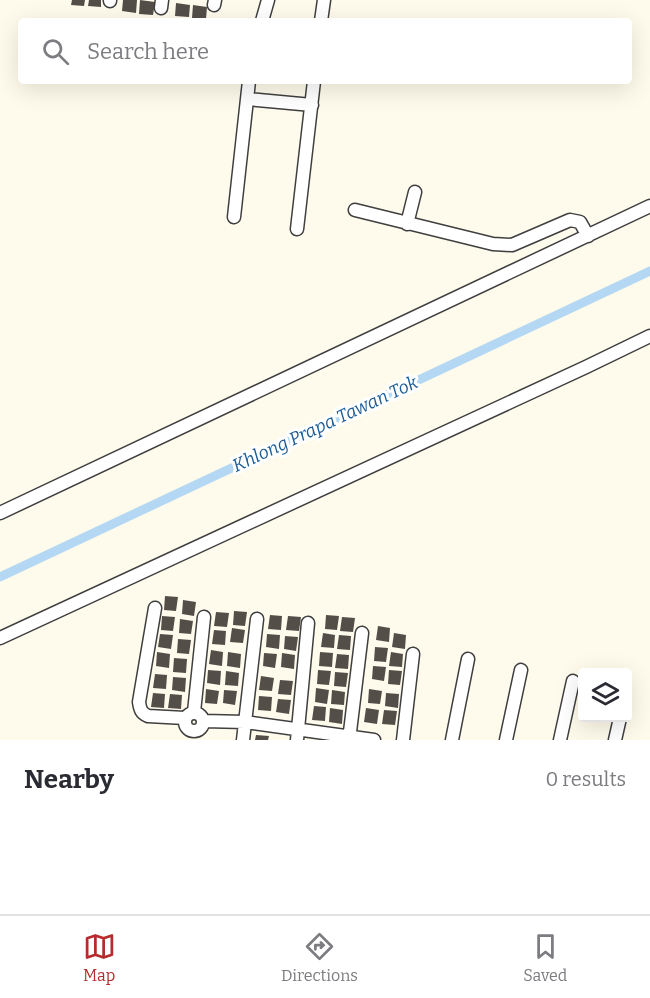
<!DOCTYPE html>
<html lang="en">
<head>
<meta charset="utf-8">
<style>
  :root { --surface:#fff; --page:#f7f7f7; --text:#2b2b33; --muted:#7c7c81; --line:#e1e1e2; --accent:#b52c2c }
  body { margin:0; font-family:Bitter,serif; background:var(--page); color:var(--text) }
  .controls { position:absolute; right:18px; bottom:18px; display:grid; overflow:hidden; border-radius:6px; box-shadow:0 6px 24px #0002 }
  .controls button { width:54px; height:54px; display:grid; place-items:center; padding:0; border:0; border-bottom:2px solid var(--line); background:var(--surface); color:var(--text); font:30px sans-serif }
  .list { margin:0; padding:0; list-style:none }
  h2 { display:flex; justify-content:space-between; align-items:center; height:78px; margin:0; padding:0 24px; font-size:26px }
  h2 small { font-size:20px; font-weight:400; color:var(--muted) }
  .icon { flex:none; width:33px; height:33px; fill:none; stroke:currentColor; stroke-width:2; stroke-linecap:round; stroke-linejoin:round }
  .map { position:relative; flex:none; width:650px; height:740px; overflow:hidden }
  .search { position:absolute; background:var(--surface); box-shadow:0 6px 24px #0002; left:18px; right:18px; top:18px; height:66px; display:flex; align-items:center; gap:15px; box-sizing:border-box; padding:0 21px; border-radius:6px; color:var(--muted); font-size:22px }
  .sheet { height:174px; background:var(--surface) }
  nav { display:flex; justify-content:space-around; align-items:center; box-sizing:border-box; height:84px; border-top:2px solid var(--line); background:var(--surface); font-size:16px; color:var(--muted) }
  nav a { display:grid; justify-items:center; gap:3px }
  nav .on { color:var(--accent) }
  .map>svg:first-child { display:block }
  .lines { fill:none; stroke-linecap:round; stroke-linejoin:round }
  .canal { stroke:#b4d8f3; stroke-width:9 }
  .building { fill:#544e49 }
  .minor-casing { stroke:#3f3f3f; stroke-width:15 }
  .minor { stroke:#fff; stroke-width:12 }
  .labels { text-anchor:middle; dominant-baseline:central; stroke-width:6; stroke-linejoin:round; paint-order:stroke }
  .water-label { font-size:18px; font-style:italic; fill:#1c5c97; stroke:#fff }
</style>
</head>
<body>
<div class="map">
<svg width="650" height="740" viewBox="0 0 650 740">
  <rect width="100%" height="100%" fill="#fefbec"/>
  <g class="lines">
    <path class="canal" d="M 0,577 L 650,271"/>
  </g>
  <path class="building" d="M 72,0 L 85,0 L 84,6 L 71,5 Z
    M 89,0 L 101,0 L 101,7 L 88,6 Z
    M 123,0 L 137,0 L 136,13 L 122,11 Z
    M 140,0 L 155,2 L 153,15 L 139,14 Z
    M 176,3 L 190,5 L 189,17 L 175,16 Z
    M 193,5 L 207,7 L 206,19 L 192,18 Z
    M 165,596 L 178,597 L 176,611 L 164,610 Z
    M 183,600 L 196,602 L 194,616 L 182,614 Z
    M 234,611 L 247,612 L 245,626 L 233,625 Z
    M 216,612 L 229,613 L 227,627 L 214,626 Z
    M 270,615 L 282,616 L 281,630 L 268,629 Z
    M 326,615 L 339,616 L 337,630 L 325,629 Z
    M 162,616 L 175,617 L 173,631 L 161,630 Z
    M 288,616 L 301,617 L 299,631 L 286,630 Z
    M 342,617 L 355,618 L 353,632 L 340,631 Z
    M 180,619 L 193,621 L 191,634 L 179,633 Z
    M 378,626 L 390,628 L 389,642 L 376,640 Z
    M 232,628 L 245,630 L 243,643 L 230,642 Z
    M 214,630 L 226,631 L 225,645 L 212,644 Z
    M 323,633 L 335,635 L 334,648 L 321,647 Z
    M 394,633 L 406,635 L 405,649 L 392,647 Z
    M 160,634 L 173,635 L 171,649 L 158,647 Z
    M 267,634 L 280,635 L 279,649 L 266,647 Z
    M 339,635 L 351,636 L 350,650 L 337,649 Z
    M 285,636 L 298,637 L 296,651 L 284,649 Z
    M 178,639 L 191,640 L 189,654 L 177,653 Z
    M 375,647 L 388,648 L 386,662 L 374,661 Z
    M 211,650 L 223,652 L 222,666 L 209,664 Z
    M 157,652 L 170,654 L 169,668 L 156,666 Z
    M 228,652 L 241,654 L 240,668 L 227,666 Z
    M 320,652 L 333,653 L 332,667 L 319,666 Z
    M 391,652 L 403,654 L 402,667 L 389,666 Z
    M 264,653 L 277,654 L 275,668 L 263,666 Z
    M 282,653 L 295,655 L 294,669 L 281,667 Z
    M 337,654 L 349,655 L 348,669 L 335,668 Z
    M 174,658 L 187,659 L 186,673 L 173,672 Z
    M 373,666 L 386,667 L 384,681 L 372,679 Z
    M 208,670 L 221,671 L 220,685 L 207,683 Z
    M 318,670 L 331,671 L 329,685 L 317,684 Z
    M 389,670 L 402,671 L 400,685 L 388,684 Z
    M 226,671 L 239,673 L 238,686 L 225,685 Z
    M 335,672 L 348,673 L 346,687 L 334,686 Z
    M 155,674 L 167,675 L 166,689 L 153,688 Z
    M 261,676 L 274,678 L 272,691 L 259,690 Z
    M 173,677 L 186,678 L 185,692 L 172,690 Z
    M 280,680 L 293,681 L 291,695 L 278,694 Z
    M 316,688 L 329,690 L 327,704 L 315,702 Z
    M 206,689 L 219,691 L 217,704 L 205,703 Z
    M 369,689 L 382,691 L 380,704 L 368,703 Z
    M 224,690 L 237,691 L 235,705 L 223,703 Z
    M 332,690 L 345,692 L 344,705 L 331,704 Z
    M 153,693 L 165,694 L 164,708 L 151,707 Z
    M 386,693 L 399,694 L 398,708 L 385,706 Z
    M 170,694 L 182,695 L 181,709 L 168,708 Z
    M 259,696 L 272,697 L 271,711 L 258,710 Z
    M 278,699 L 291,700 L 289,714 L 276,712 Z
    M 314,706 L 326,707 L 325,721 L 312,720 Z
    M 330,708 L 343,710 L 342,724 L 329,722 Z
    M 366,708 L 379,710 L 377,724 L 364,722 Z
    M 384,710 L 397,711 L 395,725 L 382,724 Z
    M 256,735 L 269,736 L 268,740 L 255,740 Z"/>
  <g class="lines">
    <g class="minor-casing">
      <path id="minor" d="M 110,1 L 110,0
        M 214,5 L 215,0
        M 161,8 L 162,0
        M 262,21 L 268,0
        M 321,21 L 324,0
        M 247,99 L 312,105
        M 355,210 L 493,244 L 512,245 L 570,220 L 580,222 L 588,236
        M 234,217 L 249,81
        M 407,224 L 415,192
        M 297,229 L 314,81
        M 0,513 L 650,206
        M 155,608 L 139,702 C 140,709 141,713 148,716 L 185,718
        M 0,638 L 586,367 L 650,336
        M 194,712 L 204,617
        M185 722a9 9 0 1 1 18 0a9 9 0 1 1-18 0Z
        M 204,721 L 245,722 L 374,740
        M 243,740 L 257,619
        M 297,740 L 308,623
        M 349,740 L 362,633
        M 403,740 L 413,654
        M 452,740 L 468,659
        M 506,740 L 521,670
        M 560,740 L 573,681
        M 615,740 L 620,718"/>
    </g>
    <use href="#minor" class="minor"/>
  </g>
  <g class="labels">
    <g class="water-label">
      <text transform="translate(325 424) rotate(-25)">Khlong Prapa Tawan Tok</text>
    </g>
  </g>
</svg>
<div class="controls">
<button><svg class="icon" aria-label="layers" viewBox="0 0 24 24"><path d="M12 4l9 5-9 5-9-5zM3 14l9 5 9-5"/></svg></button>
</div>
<div class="search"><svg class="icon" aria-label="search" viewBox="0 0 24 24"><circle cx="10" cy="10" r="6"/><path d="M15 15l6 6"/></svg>Search here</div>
</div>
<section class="sheet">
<h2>Nearby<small>0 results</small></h2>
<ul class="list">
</ul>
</section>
<nav>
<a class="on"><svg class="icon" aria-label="map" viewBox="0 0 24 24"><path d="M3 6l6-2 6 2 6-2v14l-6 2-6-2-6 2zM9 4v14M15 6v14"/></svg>Map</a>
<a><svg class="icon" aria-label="directions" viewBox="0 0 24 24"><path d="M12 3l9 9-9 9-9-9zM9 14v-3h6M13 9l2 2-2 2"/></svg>Directions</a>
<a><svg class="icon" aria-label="saved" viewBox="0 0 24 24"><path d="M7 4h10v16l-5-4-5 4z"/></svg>Saved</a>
</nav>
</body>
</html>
